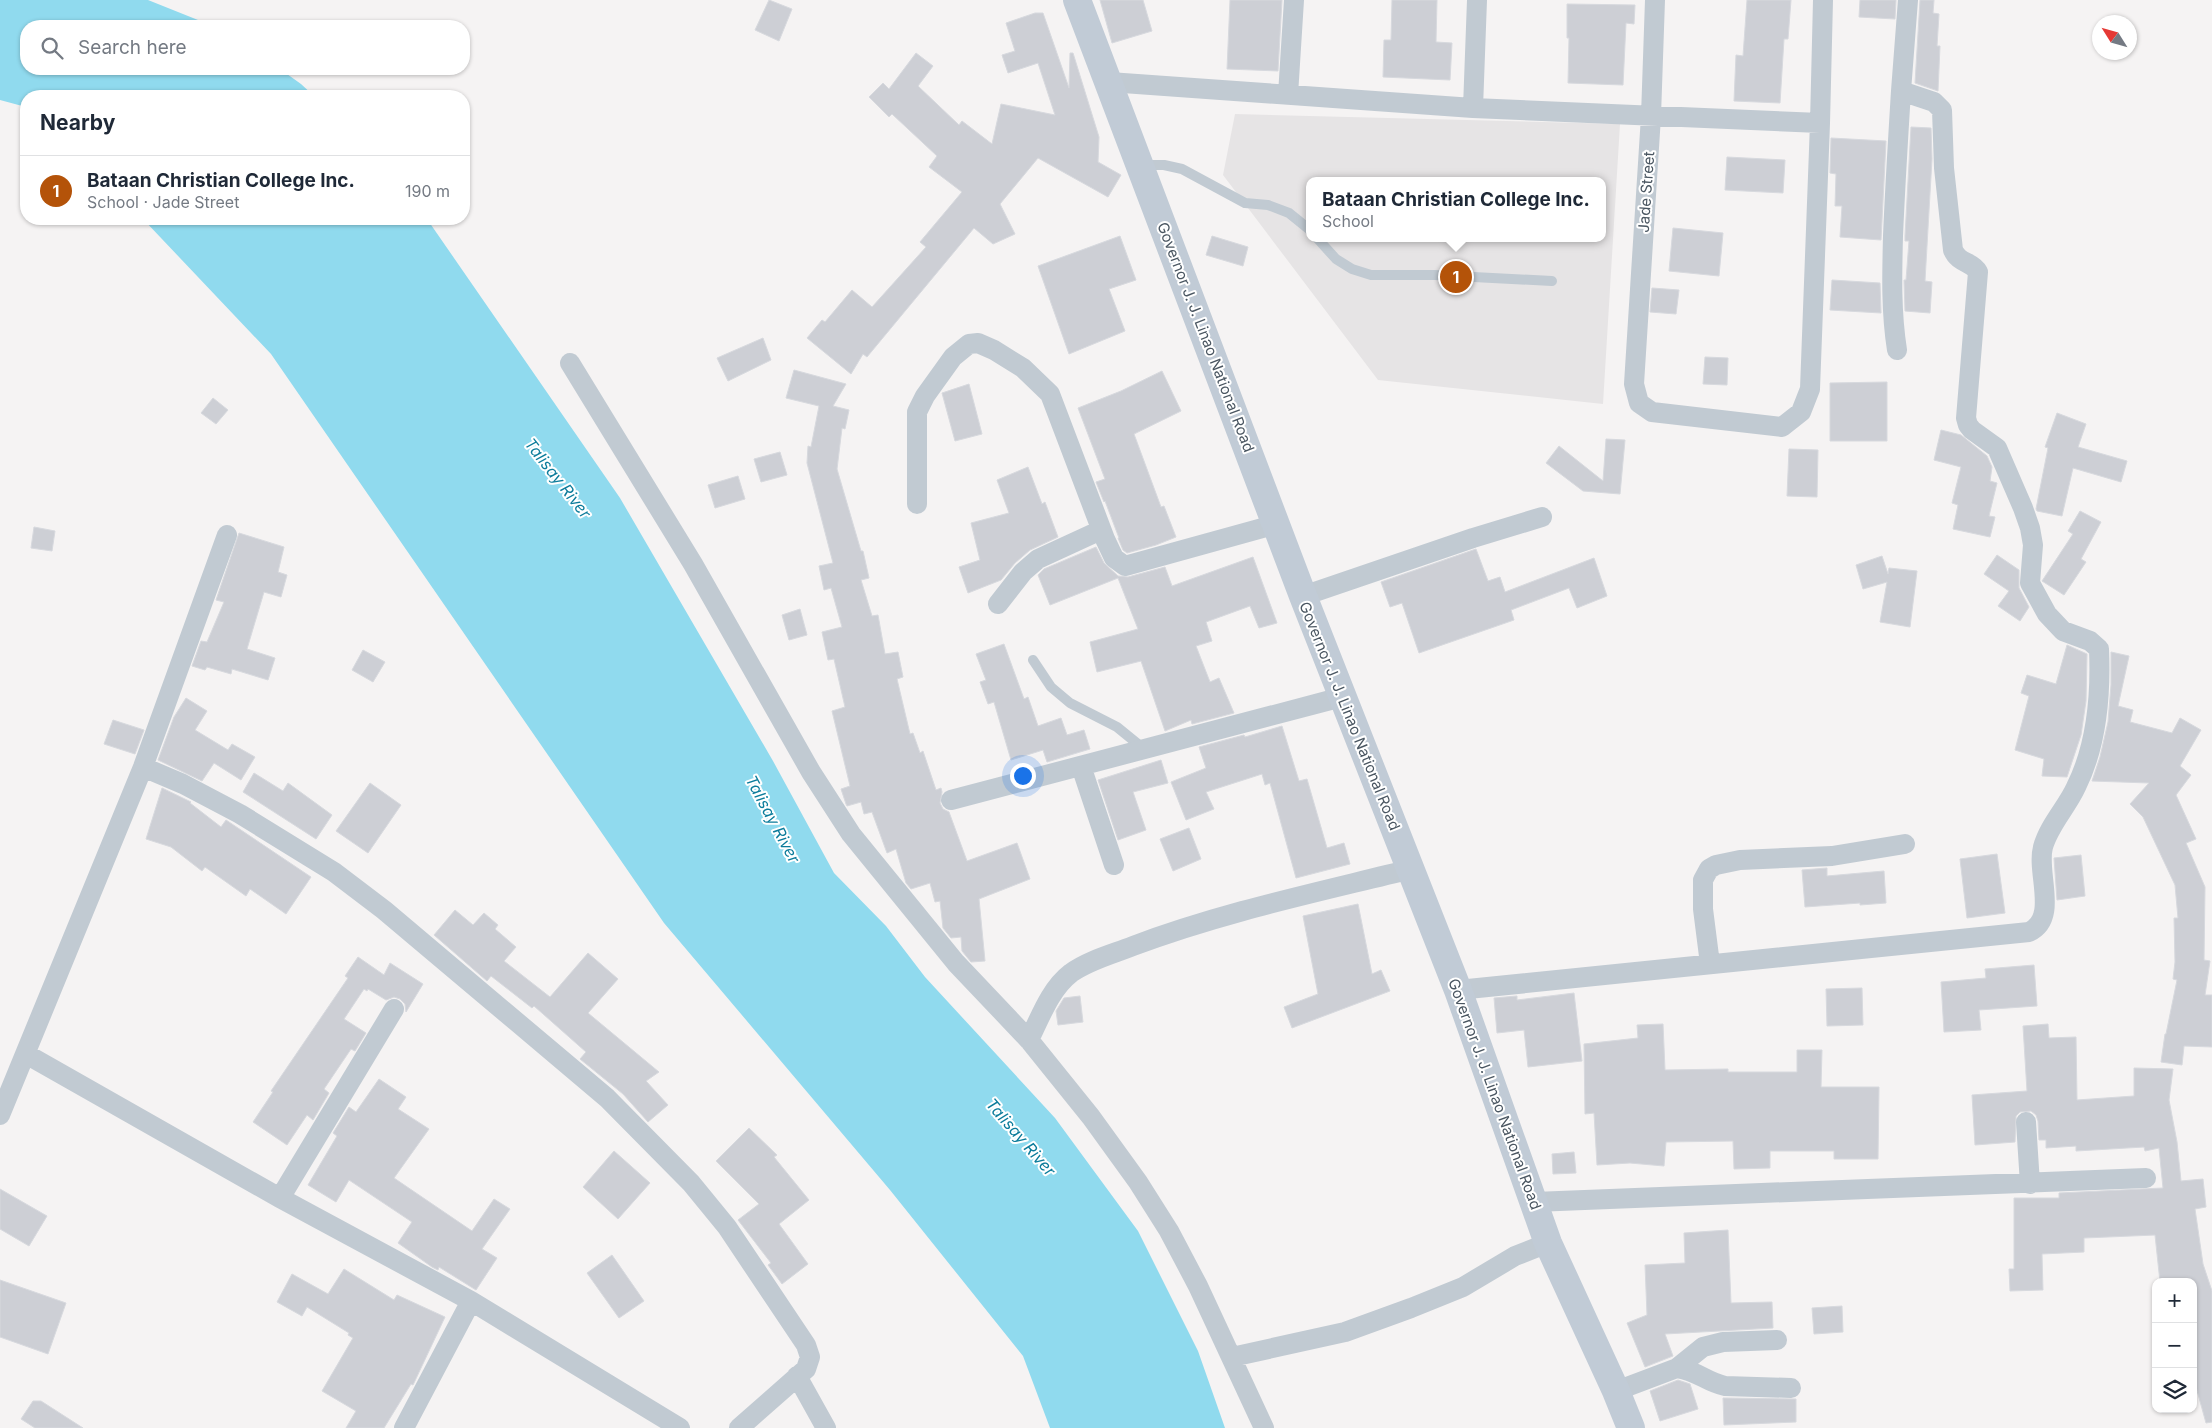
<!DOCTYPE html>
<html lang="en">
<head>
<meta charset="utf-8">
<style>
  :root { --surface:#fff; --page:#f6f6f7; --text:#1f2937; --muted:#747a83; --line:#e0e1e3; --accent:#b45309 }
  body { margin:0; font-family:Inter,sans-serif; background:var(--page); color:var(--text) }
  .controls { position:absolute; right:15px; bottom:15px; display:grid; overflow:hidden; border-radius:10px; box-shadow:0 1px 4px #0004 }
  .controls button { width:45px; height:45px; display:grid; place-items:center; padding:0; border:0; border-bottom:1px solid var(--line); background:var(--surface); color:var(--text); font:25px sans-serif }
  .compass { position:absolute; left:2092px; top:15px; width:45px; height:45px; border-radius:50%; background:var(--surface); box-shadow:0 1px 4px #0004; rotate:307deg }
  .you { position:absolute; left:1022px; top:775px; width:18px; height:18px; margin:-12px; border:4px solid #fff; border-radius:50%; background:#1a73e8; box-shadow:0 0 0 8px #1a73e833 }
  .badge { display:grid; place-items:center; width:32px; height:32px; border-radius:50%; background:var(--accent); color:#fff; font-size:16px; font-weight:700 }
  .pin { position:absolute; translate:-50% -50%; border:2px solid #fff; box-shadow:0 1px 5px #0006 }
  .popup { position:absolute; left:1306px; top:177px; width:300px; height:65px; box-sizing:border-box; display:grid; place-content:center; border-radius:10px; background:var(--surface); filter:drop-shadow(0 1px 4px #0005); font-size:16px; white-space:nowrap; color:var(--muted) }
  .popup b { font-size:19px; color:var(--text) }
  .popup::after { content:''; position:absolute; left:50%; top:100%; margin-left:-10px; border:10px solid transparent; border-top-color:var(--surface) }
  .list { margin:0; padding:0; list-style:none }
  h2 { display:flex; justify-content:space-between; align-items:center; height:65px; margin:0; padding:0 20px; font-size:21px }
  h2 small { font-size:16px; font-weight:400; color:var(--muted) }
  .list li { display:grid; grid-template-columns:32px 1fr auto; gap:15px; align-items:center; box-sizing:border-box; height:70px; padding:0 20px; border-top:1px solid var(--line) }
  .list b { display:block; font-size:19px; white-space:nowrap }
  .list p { margin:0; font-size:16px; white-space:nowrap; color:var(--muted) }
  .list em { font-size:16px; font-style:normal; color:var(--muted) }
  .icon { flex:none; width:28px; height:28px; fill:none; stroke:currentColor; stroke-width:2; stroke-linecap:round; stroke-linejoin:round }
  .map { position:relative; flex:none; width:2212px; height:1428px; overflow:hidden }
  .search { position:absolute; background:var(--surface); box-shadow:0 1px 4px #0004; left:20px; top:20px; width:450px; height:55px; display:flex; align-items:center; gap:12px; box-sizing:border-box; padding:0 18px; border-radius:20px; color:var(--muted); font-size:19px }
  .panel { position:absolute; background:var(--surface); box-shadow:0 1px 4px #0004; left:20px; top:90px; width:450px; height:135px; border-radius:20px }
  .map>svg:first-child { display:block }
  .education { fill:#e6e4e5; fill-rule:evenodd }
  .water { fill:#90daee }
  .building { fill:#cdcfd5; stroke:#d7d9de }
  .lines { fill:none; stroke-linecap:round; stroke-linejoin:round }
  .lane { stroke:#c1cad2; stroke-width:10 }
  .street { stroke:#c1cad2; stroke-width:20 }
  .secondary { stroke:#c1cbd6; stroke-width:28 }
  .labels { text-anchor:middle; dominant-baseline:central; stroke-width:4; stroke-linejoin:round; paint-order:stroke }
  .street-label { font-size:15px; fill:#4a5661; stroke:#fff }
  .water-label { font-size:16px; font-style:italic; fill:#0c7c9b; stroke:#fff }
</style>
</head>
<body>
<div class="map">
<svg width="2212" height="1428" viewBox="0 0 2212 1428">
  <rect width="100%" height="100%" fill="#f5f3f3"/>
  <path class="education" d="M 1235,114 L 1620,124 L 1603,404 L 1378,380 L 1223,175 ZM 1310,181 L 1602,181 L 1602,238 L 1310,238 Z"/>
  <path class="water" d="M 0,0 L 148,0 L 213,26 L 26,26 L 26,69 L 280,69 L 301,84 L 314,96 L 26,96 L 26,107 L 0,100 Z
    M 143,219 L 427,219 L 620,498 L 773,761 L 834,873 L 886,926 L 925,977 L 1055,1118 L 1138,1231 L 1198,1351 L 1225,1428 L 1050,1428 L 1023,1356 L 890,1190 L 664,923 L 271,354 Z"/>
  <path class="building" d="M 769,0 L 792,9 L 779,41 L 755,30 Z
    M 1100,0 L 1143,0 L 1152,31 L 1112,43 Z
    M 1230,0 L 1282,0 L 1278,71 L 1227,69 Z
    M 1392,0 L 1437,0 L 1436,42 L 1452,43 L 1450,80 L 1383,77 L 1384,40 L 1391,40 Z
    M 1747,0 L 1791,0 L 1788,39 L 1784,39 L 1780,103 L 1734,101 L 1736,55 L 1743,56 Z
    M 1860,0 L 1896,0 L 1895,19 L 1859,17 Z
    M 1920,0 L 1934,0 L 1933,13 L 1939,14 L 1937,46 L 1940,46 L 1938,91 L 1915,83 Z
    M 1567,4 L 1635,5 L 1634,24 L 1626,23 L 1623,85 L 1568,83 L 1569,38 L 1567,38 Z
    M 1035,13 L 1043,13 L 1069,88 L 1070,53 L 1073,53 L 1099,137 L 1098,162 L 1121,175 L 1108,197 L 1038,158 L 1000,204 L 1015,234 L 993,244 L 974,228 L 867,357 L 863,354 L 851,374 L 807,338 L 822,320 L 825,322 L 852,290 L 872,307 L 926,247 L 920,242 L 962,192 L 929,167 L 937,156 L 892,114 L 889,117 L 869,97 L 883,83 L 889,89 L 916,53 L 933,66 L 918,86 L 959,125 L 962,121 L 992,144 L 1001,104 L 1055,115 L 1038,63 L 1008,73 L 1002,55 L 1015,51 L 1006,23 Z
    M 1911,127 L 1931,128 L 1932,159 L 1925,281 L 1932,282 L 1930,313 L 1905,311 L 1904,280 L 1906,280 L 1909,241 L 1905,241 L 1905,236 Z
    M 1831,138 L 1886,141 L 1881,240 L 1840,237 L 1842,206 L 1835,206 L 1836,174 L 1830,173 Z
    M 1727,157 L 1785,160 L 1783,193 L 1725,190 Z
    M 1673,228 L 1723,233 L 1719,276 L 1669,271 Z
    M 1120,236 L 1136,280 L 1109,289 L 1125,331 L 1069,354 L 1038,266 Z
    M 1212,236 L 1248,247 L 1243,266 L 1206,255 Z
    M 1832,280 L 1880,283 L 1881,313 L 1830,310 Z
    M 1652,288 L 1679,290 L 1676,314 L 1650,312 Z
    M 763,338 L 771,360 L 728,381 L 717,358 Z
    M 1705,357 L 1728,358 L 1727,385 L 1703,384 Z
    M 794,370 L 846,384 L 833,406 L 849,410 L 845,429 L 842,428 L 837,469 L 861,551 L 863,551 L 869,578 L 861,580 L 872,616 L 878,615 L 885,654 L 898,652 L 903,677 L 897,679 L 910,734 L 913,733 L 920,753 L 923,751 L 936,790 L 941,788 L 942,792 L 940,803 L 943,809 L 949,812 L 967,861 L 1017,843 L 1030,879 L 979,899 L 985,961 L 971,962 L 962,951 L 961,937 L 951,938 L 943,928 L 940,901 L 935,902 L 930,883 L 911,889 L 906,883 L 896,849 L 887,853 L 872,812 L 864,814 L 861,802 L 847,806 L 846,804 L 841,789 L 850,786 L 832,711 L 845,707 L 834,659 L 828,660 L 822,632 L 842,627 L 831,588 L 824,590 L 819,566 L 833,563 L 807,463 L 808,446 L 811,447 L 819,406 L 786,398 Z
    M 1162,371 L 1181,411 L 1134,434 L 1161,507 L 1164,506 L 1176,537 L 1156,545 L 1127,553 L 1123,550 L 1118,538 L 1119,538 L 1105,501 L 1104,502 L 1096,482 L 1105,479 L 1078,408 L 1121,391 Z
    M 1887,382 L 1887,441 L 1830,441 L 1830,383 Z
    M 969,384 L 982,434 L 955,441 L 942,393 Z
    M 213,398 L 228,410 L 216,424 L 201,413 Z
    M 2057,413 L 2086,424 L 2078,447 L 2127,461 L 2121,482 L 2073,468 L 2062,516 L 2037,511 L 2036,509 L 2048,448 L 2045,447 Z
    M 1941,430 L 1961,435 L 1987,456 L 1992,467 L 1990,481 L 1997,483 L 1989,516 L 1995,517 L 1990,537 L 1953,529 L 1958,505 L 1952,503 L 1961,467 L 1934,460 Z
    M 1606,439 L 1625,440 L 1620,494 L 1583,491 L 1546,463 L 1559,446 L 1603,481 Z
    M 1789,449 L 1818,450 L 1817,497 L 1787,496 Z
    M 780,452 L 787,475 L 761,482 L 754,459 Z
    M 1028,467 L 1042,504 L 1045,502 L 1058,537 L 1030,550 L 1015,563 L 1001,580 L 968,593 L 959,567 L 980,560 L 971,523 L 1009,513 L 997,480 Z
    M 738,476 L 745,499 L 715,508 L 708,485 Z
    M 2080,511 L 2101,522 L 2081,559 L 2086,562 L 2064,595 L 2042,581 L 2073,534 L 2068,531 Z
    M 34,527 L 55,531 L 52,551 L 31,548 Z
    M 239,533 L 284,547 L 278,572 L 287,575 L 281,597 L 264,592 L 247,649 L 275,658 L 268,680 L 232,669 L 231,674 L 207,667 L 205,670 L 192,666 L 201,641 L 207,642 L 224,602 L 216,600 Z
    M 1096,547 L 1104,563 L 1118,576 L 1128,577 L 1165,567 L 1172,586 L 1253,557 L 1277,623 L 1259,628 L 1250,606 L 1206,622 L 1212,641 L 1196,646 L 1210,682 L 1219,678 L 1234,713 L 1192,724 L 1191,720 L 1165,731 L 1141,661 L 1097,672 L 1090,642 L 1138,629 L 1118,578 L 1050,605 L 1038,575 L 1044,569 Z
    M 1476,549 L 1488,581 L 1500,577 L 1505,592 L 1594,558 L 1607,596 L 1577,608 L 1569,588 L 1511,610 L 1514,620 L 1419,653 L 1402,603 L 1390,607 L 1381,582 Z
    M 1997,555 L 2019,570 L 2019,588 L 2029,607 L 2020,621 L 1998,606 L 2009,591 L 1984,574 Z
    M 1882,556 L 1888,574 L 1889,568 L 1917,571 L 1910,627 L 1880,622 L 1887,582 L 1863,589 L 1856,565 Z
    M 800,609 L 807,635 L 789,640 L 782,615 Z
    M 1004,644 L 1024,699 L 1028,697 L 1038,726 L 1061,718 L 1067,735 L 1084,730 L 1090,749 L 1047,762 L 1043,750 L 1011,760 L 994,702 L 988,704 L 980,682 L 986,680 L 976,654 Z
    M 2067,645 L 2087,654 L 2086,701 L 2081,735 L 2067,777 L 2042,776 L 2044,759 L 2015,750 L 2029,696 L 2021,693 L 2027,675 L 2056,684 Z
    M 363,650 L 385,662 L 373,682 L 352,670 Z
    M 2111,652 L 2129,656 L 2118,706 L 2133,710 L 2130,722 L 2172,733 L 2180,718 L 2201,730 L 2180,766 L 2191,775 L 2176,795 L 2196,839 L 2186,843 L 2205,887 L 2204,960 L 2210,961 L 2205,995 L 2212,995 L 2212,1047 L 2184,1046 L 2182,1065 L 2161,1062 L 2165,1034 L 2166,1034 L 2177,980 L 2173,979 L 2175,962 L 2174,918 L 2178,918 L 2175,885 L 2143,817 L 2130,804 L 2149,783 L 2092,781 L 2100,757 L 2108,722 L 2111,685 Z
    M 186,698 L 207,711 L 195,730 L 228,750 L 232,744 L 255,757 L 241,780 L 214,763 L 202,781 L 158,760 L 174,717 Z
    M 113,720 L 144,730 L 135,754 L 104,744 Z
    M 1282,726 L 1299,781 L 1307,779 L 1327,848 L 1344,843 L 1350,864 L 1296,878 L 1270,783 L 1265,785 L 1262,774 L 1206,792 L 1214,809 L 1186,820 L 1171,782 L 1206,768 L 1199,747 L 1244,735 L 1245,737 Z
    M 1161,760 L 1168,783 L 1133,792 L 1146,830 L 1118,840 L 1098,780 Z
    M 254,773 L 283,791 L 288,783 L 332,815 L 316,839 L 243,792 Z
    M 370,783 L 401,805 L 368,853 L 336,831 Z
    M 162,788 L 191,802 L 190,803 L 221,827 L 226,820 L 229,822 L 311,877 L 286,914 L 250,889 L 246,896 L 205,867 L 202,871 L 171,847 L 146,839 Z
    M 1189,828 L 1201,859 L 1173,871 L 1160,839 Z
    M 1997,854 L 2005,913 L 1967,918 L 1960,859 Z
    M 2081,855 L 2085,896 L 2057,900 L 2054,858 Z
    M 1827,868 L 1827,876 L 1884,871 L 1886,903 L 1860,905 L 1860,903 L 1805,907 L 1802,870 Z
    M 1358,904 L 1372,974 L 1381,970 L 1390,991 L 1292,1028 L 1284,1007 L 1318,994 L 1303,916 Z
    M 455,910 L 473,925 L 484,913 L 498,925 L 495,929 L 516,947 L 504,961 L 550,997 L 588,953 L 618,979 L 588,1013 L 659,1072 L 646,1081 L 668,1105 L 648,1122 L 623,1094 L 580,1059 L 586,1052 L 534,1006 L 532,1008 L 491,976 L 487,981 L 434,935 Z
    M 358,957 L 384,975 L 390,963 L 423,984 L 406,1012 L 405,1004 L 400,999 L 394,997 L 386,1000 L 368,989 L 367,991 L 364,989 L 344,1019 L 366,1033 L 355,1051 L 351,1049 L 324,1089 L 329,1093 L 313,1120 L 307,1115 L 287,1145 L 253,1122 L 273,1092 L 271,1091 L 348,978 L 345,976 Z
    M 2034,965 L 2037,1006 L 1979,1010 L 1981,1030 L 1944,1032 L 1941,982 L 1986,978 L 1985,969 Z
    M 1862,988 L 1863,1025 L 1827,1026 L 1826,989 Z
    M 1574,993 L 1582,1061 L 1528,1067 L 1524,1030 L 1497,1033 L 1494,998 L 1517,996 L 1517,1000 Z
    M 1080,996 L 1083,1022 L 1058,1025 L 1056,1011 L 1064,998 Z
    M 1663,1024 L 1665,1070 L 1728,1069 L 1728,1072 L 1797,1072 L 1797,1050 L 1822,1050 L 1821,1087 L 1879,1087 L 1878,1159 L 1834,1159 L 1834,1151 L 1770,1151 L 1770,1168 L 1734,1169 L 1733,1141 L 1666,1142 L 1664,1166 L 1630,1163 L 1597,1165 L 1594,1113 L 1585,1114 L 1584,1044 L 1638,1038 L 1637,1025 Z
    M 2048,1024 L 2049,1038 L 2076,1037 L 2077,1100 L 2134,1096 L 2134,1068 L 2173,1069 L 2169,1100 L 2177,1142 L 2181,1181 L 2203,1179 L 2206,1207 L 2195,1209 L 2203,1264 L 2212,1291 L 2212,1422 L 2206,1423 L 2193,1376 L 2193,1282 L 2160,1282 L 2155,1235 L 2084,1238 L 2084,1252 L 2042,1254 L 2043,1290 L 2010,1291 L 2009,1269 L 2014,1269 L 2014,1198 L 2059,1198 L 2059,1193 L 2163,1188 L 2159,1148 L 2145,1151 L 2144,1147 L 2076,1151 L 2076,1146 L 2046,1148 L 2046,1140 L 2039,1140 L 2038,1121 L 2036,1115 L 2031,1111 L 2020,1112 L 2016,1116 L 2015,1142 L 1975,1145 L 1972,1095 L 2027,1091 L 2023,1026 Z
    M 379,1079 L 406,1097 L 398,1109 L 429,1129 L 394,1178 L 472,1231 L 494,1199 L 510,1209 L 482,1249 L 497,1258 L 476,1290 L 439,1267 L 438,1270 L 432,1267 L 398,1243 L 412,1222 L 349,1180 L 336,1202 L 308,1185 L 337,1136 L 333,1133 L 349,1107 L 356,1112 Z
    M 749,1128 L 777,1155 L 774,1157 L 809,1200 L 779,1224 L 808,1264 L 782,1284 L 768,1265 L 771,1263 L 738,1220 L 759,1204 L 716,1161 Z
    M 614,1151 L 650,1183 L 618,1219 L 583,1187 Z
    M 1574,1152 L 1576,1173 L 1553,1174 L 1552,1154 Z
    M 0,1189 L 47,1216 L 29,1246 L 0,1229 Z
    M 1728,1230 L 1731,1303 L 1772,1302 L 1773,1328 L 1665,1334 L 1673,1356 L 1645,1367 L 1627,1323 L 1647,1315 L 1645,1265 L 1685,1263 L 1684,1233 Z
    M 612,1255 L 644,1301 L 619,1318 L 587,1273 Z
    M 344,1269 L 394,1300 L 397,1295 L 445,1317 L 413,1385 L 411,1384 L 384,1428 L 346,1428 L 356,1411 L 322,1391 L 353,1338 L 348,1335 L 349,1333 L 307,1307 L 302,1316 L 277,1302 L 292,1274 L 328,1294 Z
    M 0,1280 L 66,1303 L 48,1354 L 0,1337 Z
    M 1842,1306 L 1843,1332 L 1814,1334 L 1812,1308 Z
    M 1678,1380 L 1690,1384 L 1698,1409 L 1660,1421 L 1650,1391 Z
    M 1723,1398 L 1796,1399 L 1796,1422 L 1724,1425 Z
    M 33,1401 L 41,1401 L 83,1428 L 35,1428 L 21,1419 Z"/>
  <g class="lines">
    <path class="lane" d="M 1142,165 L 1164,165 L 1182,169 L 1245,203 L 1268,205 L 1289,213 L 1310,230
      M 1317,238 L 1336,259 L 1352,269 L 1371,275 L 1435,275 L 1552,281
      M 1033,660 L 1051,687 L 1070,703 L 1117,727 L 1144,749"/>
    <path class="street" d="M 1655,0 L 1651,116 L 1634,384 L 1639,403 L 1652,412 L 1782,427 L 1801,412 L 1810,389 L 1820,123
      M 1109,82 L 1473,108 L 1820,123 L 1823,0
      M 1288,95 L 1294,0
      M 1473,108 L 1477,0
      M 1897,350 C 1891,312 1892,275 1893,236 C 1895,188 1898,140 1901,91
      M 570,363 L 693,564 L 811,772 L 851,834 L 956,963 L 1029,1040 L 1091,1117 L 1138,1182 L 1169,1231 L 1198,1286 L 1264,1428
      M 917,504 L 917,412 L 925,396 L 953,357 L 969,344 L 978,343 L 994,350 L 1023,368 L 1050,394 L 1105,539 L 1114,558 L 1125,566 L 1277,524
      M 1303,596 L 1473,538 L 1542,517
      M 998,604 L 1023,572 L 1038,559 L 1101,530
      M 1081,766 L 1114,865
      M 143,767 L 183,784 L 240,814 L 334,872 L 384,910 L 607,1098 L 691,1183 L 727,1227 L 806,1345 L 810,1357 L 806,1369 L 739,1428
      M 951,800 L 1342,697
      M 1710,964 L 1703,909 L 1703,880 L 1709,869 L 1716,865 L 1740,860 L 1832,856 L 1905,844
      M 1458,990 L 2029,932 C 2059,918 2036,873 2043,847 C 2049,825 2067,807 2076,787 C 2097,745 2101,695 2099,649 L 2090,641 L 2063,631 L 2047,614 L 2030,583 L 2033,545 L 2030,528 L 2023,508 L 1997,448 L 1972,430 L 1968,425 L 1966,418 L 1978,272 C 1972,261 1959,264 1953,250 L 1944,168 L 1942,110 L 1934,102 L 1901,91 L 1908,0
      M 1029,1040 C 1040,1018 1050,989 1071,973 C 1089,960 1113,954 1133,946 C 1223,912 1319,892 1411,869
      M 26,1054 L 280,1198 L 471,1301 L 680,1428
      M 0,1115 L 143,767 L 227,535
      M 2026,1122 L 2030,1184
      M 280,1198 L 394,1009
      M 1534,1202 L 2146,1178
      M 1232,1357 L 1345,1332 L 1411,1308 L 1463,1287 L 1515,1256 L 1548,1243
      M 1677,1368 C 1698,1371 1706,1382 1725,1386 L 1791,1388
      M 797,1376 L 826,1428
      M 1616,1391 L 1677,1368 L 1703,1347 L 1723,1342 L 1777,1340
      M 404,1428 L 471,1301"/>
    <path class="secondary" d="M 1077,0 L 1303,596 L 1458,990 L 1548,1243 L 1616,1391 L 1631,1428"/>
  </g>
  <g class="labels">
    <g class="street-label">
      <text transform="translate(1646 192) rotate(-86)">Jade Street</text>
      <text transform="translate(1206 337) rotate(69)">Governor J. J. Linao National Road</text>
      <text transform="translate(1350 716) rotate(68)">Governor J. J. Linao National Road</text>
      <text transform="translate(1495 1094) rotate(70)">Governor J. J. Linao National Road</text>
    </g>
    <g class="water-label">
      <text transform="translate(558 478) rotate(52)">Talisay River</text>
      <text transform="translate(773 819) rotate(62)">Talisay River</text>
      <text transform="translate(1021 1137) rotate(49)">Talisay River</text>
    </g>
  </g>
</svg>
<div class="controls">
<button>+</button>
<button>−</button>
<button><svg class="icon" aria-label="layers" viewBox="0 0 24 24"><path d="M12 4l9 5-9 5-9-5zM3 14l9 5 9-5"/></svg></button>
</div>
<svg class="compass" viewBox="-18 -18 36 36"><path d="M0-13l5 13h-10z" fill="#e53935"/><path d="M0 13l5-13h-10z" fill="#747a83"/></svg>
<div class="you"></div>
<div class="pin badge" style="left:1456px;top:277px">1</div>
<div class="popup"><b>Bataan Christian College Inc.</b>School</div>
<div class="search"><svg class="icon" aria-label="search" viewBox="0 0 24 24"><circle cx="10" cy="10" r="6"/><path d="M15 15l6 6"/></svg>Search here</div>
<section class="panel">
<h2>Nearby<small></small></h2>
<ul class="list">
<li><span class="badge">1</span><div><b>Bataan Christian College Inc.</b><p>School · Jade Street</p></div><em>190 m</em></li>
</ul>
</section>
</div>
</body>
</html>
